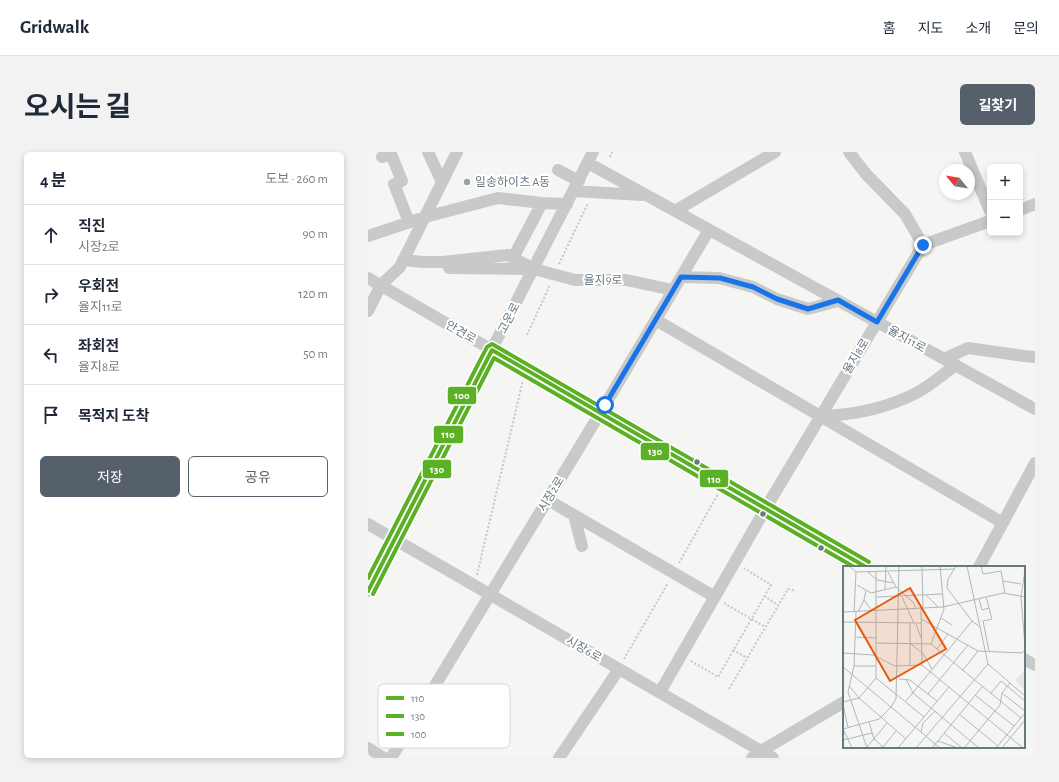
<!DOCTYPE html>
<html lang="ko">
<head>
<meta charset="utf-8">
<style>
  :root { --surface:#fff; --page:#f2f2f3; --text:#1f2937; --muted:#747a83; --line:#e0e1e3; --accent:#56606b }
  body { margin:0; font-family:"Alegreya Sans","Noto Sans KR",sans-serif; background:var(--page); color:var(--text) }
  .controls { position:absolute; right:12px; top:12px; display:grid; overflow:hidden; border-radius:6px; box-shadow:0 2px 6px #0003 }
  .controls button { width:36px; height:36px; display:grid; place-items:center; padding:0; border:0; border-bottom:1px solid var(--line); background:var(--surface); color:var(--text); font:20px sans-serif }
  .compass { position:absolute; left:571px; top:12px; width:36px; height:36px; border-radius:50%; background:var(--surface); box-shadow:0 2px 6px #0003; rotate:300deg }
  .stop { position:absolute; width:12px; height:12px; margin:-9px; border:3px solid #1a73e8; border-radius:50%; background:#fff }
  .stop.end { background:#1a73e8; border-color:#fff; box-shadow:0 1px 4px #0008 }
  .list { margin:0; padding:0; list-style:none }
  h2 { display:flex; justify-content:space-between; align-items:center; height:52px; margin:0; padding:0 16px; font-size:17px }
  h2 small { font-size:13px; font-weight:400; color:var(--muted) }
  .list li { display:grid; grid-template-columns:26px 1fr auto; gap:12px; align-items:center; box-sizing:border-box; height:60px; padding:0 16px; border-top:1px solid var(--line) }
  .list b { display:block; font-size:15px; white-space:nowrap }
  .list p { margin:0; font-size:13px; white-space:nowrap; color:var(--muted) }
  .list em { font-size:13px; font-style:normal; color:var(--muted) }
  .actions { display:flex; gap:8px; padding:12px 16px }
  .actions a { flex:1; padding:9px 0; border:1px solid var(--accent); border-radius:6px; text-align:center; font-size:14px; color:var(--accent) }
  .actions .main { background:var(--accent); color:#fff }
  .icon { flex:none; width:22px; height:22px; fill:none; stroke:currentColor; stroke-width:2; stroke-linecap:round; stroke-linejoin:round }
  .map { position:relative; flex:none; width:667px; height:606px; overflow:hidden; border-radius:6px }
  header { display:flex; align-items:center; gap:24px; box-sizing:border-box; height:56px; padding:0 20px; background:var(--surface); border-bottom:1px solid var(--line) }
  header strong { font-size:19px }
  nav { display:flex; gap:22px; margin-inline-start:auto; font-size:14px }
  .intro { display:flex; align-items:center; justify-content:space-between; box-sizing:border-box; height:96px; padding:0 24px }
  h1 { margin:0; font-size:28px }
  .button { padding:10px 18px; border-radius:6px; background:var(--accent); color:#fff; font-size:14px; font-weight:700 }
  main { display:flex; gap:24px; padding:0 24px }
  aside { flex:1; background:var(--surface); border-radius:6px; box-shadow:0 2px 6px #0003 }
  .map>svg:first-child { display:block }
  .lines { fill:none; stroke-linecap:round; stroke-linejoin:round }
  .path { stroke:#c6c7c8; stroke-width:2; stroke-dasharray:2 2; stroke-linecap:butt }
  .minor { stroke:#c8caca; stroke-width:12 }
  .bus-1-casing { stroke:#fff; stroke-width:7 }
  .bus-2-casing { stroke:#fff; stroke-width:7 }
  .bus-3-casing { stroke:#fff; stroke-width:7 }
  .bus-1 { stroke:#5bb025; stroke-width:4 }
  .bus-2 { stroke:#5bb025; stroke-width:4 }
  .bus-3 { stroke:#5bb025; stroke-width:4 }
  .route { stroke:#1a73e8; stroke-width:5 }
  .poi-dot { fill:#99a4aa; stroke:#fff; stroke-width:1.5 }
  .bus-dot { fill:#687982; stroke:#fff; stroke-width:1.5 }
  .labels { text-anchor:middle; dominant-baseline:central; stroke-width:4; stroke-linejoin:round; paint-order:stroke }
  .poi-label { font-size:12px; fill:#687982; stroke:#fff; text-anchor:start }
  .street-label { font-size:12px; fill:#687982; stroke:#fff }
  .inset-road { fill:none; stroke:#b0b8bc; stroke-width:1 }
  .view { fill:#e8590c; fill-opacity:0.15; stroke:#e8590c; stroke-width:2 }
  .inset-edge { fill:none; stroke:#687982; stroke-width:2 }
  .key { fill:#fff; stroke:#d2d7da; stroke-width:1 }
  .key-label { font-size:11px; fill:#687982 }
  .line-badge { stroke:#fff; stroke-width:1.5 }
  .badge-label { font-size:11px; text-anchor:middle; font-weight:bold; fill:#fff }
</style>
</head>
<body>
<header>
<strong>Gridwalk</strong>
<nav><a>홈</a><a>지도</a><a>소개</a><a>문의</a></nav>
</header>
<div class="intro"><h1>오시는 길</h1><a class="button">길찾기</a></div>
<main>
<aside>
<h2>4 분<small>도보 · 260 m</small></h2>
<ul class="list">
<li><svg class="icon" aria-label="ahead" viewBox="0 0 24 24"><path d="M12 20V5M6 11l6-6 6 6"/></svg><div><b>직진</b><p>시장2로</p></div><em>90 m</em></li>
<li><svg class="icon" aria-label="right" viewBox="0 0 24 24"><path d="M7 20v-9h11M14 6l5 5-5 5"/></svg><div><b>우회전</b><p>율지11로</p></div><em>120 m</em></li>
<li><svg class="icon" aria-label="left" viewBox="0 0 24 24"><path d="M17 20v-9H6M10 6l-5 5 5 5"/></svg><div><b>좌회전</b><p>율지8로</p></div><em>50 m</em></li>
<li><svg class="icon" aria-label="arrive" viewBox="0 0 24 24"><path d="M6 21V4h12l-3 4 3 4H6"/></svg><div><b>목적지 도착</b></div></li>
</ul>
<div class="actions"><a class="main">저장</a><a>공유</a></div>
</aside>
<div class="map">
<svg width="667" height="606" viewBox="0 0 667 606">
  <rect width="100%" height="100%" fill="#f5f5f4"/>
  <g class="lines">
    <path class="path" d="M 242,5 L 244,0
      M 191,112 L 220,51
      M 159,183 L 182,133
      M 311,411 L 350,342
      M 109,423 L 155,228
      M 396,444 L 410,453
      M 356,451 L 397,475
      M 365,498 L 379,506
      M 256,507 L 300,431
      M 323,509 L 350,525 L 403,433 L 376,416
      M 361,537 L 420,437 L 428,439"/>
    <path class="minor" d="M 60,0 L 74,30
      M 481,0 L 498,22 L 537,62 L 555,93
      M 597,0 L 622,59
      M 14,5 L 23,2 L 34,29 L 26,32 L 41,70
      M 220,11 L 667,257
      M 190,18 L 211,29
      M 205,39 L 274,43
      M 652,58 L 667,52
      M 307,59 L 407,0
      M 0,84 L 57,65 L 130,46 L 174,51 L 199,52
      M 145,106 L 174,51
      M 35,108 L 55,110 L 74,110 L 140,103 L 166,117 L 207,128 L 258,128 L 305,138
      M 81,116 L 162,117
      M 313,125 L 351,126 L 385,135 L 409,147 L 440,157 L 470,149
      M 0,126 L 498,415
      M 0,159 L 13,133 L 32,115 L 89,0
      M 288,168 L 635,371
      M 576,207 L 600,196 L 656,204 L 667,205
      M 453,264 C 486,263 520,256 550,240 C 563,233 575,222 588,213
      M 180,348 L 347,445
      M 206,363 L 214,394
      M 0,372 L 405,606
      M 611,415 L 667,311
      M 0,439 L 225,0
      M 656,507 L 667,513
      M 292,540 L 402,349 L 555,93 L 622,69
      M 0,596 L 16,606
      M 23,606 L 237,253 L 341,78
      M 191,606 L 251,517
      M 384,606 L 393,599 L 476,550"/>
    <g class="bus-1-casing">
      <path id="bus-1" d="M 0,439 L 124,198 L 498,415"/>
    </g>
    <g class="bus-2-casing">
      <path id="bus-2" d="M 5,442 L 126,206 L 486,415"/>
    </g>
    <g class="bus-3-casing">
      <path id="bus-3" d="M 0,426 L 119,195 L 124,192 L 501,410"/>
    </g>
    <use href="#bus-1" class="bus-1"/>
    <use href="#bus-2" class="bus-2"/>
    <use href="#bus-3" class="bus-3"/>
  </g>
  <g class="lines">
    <path class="route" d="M 237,253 L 313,125 L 352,126 L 385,135 L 409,147 L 440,157 L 470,148 L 509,170 L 555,93"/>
  </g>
  <circle class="poi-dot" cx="99" cy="30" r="4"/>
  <g class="bus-dot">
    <circle cx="329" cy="310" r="3.5"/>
    <circle cx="395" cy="362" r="3.5"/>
    <circle cx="453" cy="396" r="3.5"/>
  </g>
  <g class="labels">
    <g class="poi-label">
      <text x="107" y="30">일송하이츠 A동</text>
    </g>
    <g class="street-label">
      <text x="235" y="128">율지9로</text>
      <text transform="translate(141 166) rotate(-63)">고운로</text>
      <text transform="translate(93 180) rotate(30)">안견로</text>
      <text transform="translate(539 187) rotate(29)">율지11로</text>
      <text transform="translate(488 204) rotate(-59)">율지8로</text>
      <text transform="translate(183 342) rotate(-59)">시장2로</text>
      <text transform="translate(216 497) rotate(30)">시장6로</text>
    </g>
  </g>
  <g transform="translate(475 414)">
    <rect width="182" height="182" fill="#f5f5f4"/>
    <path d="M 182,104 L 182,125 L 172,114 Z" fill="#e4e7e2"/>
    <path class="inset-road" d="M 6,0 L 13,6 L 112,3M 79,0 L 80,42M 113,0 L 105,13 L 104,22 L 129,55 L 137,61M 124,0 L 145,98 L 182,130M 138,0 L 140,8 L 158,5 L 162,27M 182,4 L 178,31 L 182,80M 25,6 L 34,14 L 51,17M 45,6 L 53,21 L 70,36 L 73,43M 160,15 L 178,18M 14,19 L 23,24 L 21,34 L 29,45M 23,24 L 28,27 L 53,21M 42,24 L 43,0M 83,29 L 95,41M 33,31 L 100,28M 59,31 L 71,57M 143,31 L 149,53 L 140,55 L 146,85M 136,33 L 139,44 L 146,42M 78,43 L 79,99M 0,46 L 100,41 L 160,27 L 182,31M 11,46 L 13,6M 13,46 L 11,100 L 5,126 L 24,182M 15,46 L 21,34M 98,52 L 109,59M 78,53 L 135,85 L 179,87 L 182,84M 0,56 L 78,57M 73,58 L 78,72M 12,71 L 33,72M 33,77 L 88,78 L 178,152M 68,78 L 79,87M 88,78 L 101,43 L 97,0M 94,83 L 105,68M 79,86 L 89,103M 0,87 L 30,89 L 52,100 L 79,99 L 180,182M 11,100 L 33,100M 67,100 L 67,57M 0,101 L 48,141 L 53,133 L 56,0M 120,104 L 135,85M 33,112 L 81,151M 56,113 L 67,114 L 94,135M 63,113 L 70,127 L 136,182M 7,121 L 16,132 L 63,173M 148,127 L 158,115 L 182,135M 159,127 L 182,145M 85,128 L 125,79M 132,129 L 171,160M 63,135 L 129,55M 0,136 L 16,132 L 33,112 L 33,6M 0,139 L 5,161M 116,148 L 155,180M 26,156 L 31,173 L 41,182M 0,163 L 9,182M 0,163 L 36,153 L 48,141 L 97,182M 78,166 L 80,157 L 92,145M 101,167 L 119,182M 0,174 L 29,167M 95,175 L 115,182M 24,181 L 44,157M 40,181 L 53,165M 55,182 L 106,121M 73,182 L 145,98M 89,182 L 139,121M 121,182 L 157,139 L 159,127 L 167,117M 153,182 L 182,147M 159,182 L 182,154"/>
    <path class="view" d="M 67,22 L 103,83 L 47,115 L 12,54 Z"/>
    <rect width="182" height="182" class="inset-edge"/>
  </g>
  <rect x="10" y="532" width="132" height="64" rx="6" class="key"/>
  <rect x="18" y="544" width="18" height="4" fill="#5bb025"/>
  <rect x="18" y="562" width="18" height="4" fill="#5bb025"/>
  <rect x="18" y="580" width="18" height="4" fill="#5bb025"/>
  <g class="key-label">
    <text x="43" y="550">110</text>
    <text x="43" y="568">130</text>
    <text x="43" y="586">100</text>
  </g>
  <g class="line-badge">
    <rect x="79" y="234" width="30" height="19" rx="4" fill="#5bb025"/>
    <rect x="65" y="273" width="31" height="19" rx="4" fill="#5bb025"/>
    <rect x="272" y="290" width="30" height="19" rx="4" fill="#5bb025"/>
    <rect x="54" y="307" width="30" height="20" rx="4" fill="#5bb025"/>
    <rect x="331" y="317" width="30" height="19" rx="4" fill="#5bb025"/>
  </g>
  <g class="badge-label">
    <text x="94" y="247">100</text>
    <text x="80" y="286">110</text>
    <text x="287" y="303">130</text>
    <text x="69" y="321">130</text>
    <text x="346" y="331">110</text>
  </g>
</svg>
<div class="controls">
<button>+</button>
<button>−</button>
</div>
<svg class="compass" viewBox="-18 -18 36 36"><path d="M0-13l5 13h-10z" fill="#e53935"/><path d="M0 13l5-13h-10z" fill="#747a83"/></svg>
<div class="stop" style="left:237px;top:253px"></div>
<div class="stop end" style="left:555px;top:93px"></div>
</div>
</main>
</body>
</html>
